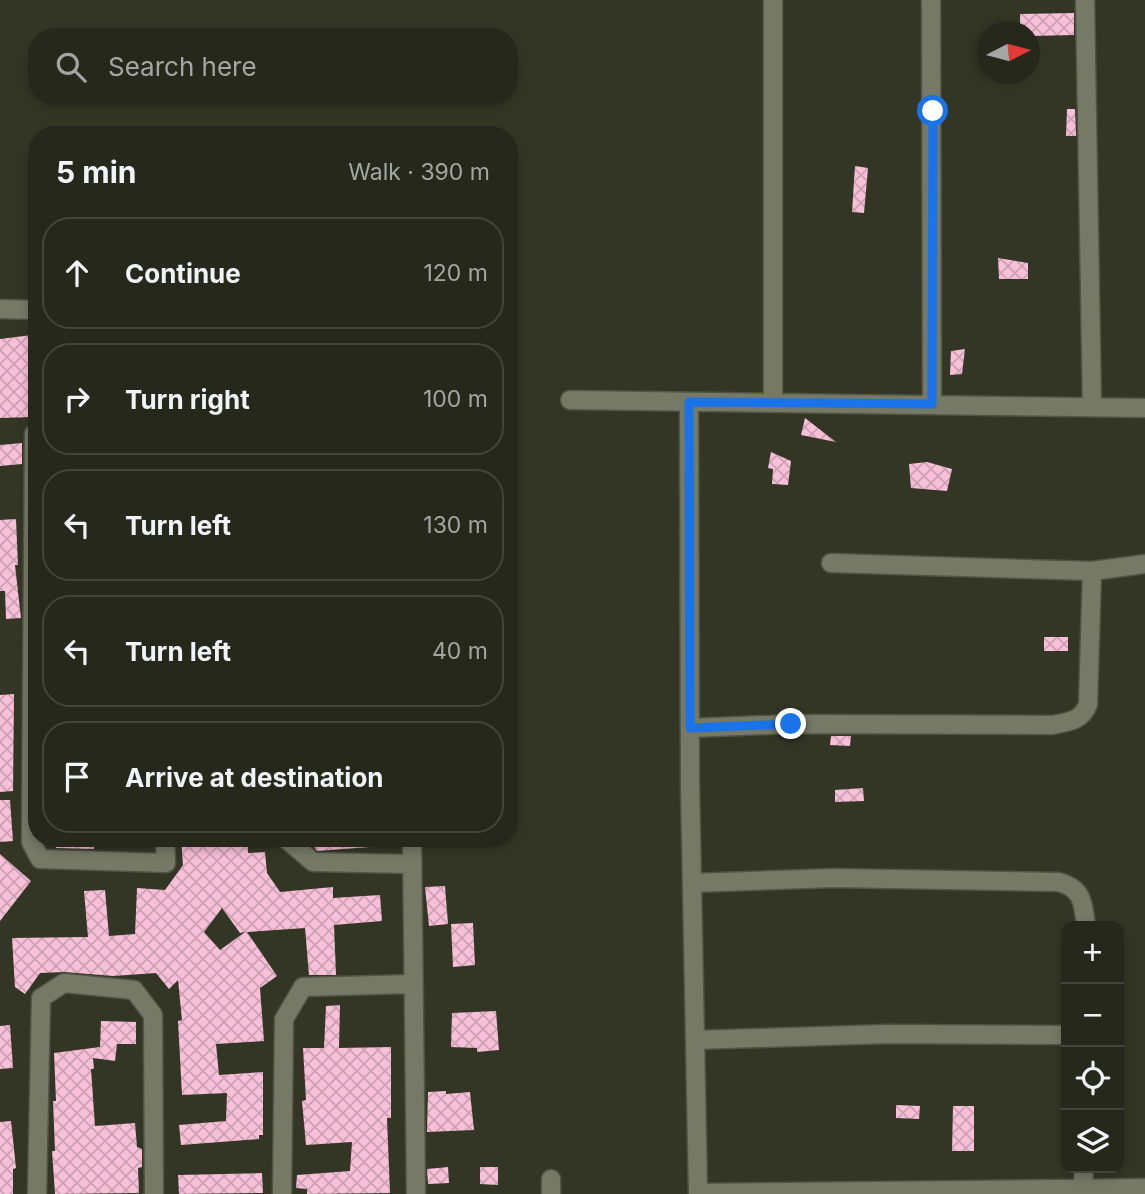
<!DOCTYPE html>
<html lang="en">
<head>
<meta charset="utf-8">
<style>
  :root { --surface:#27281c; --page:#333429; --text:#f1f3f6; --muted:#a4a6a3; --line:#43443b }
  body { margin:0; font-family:Inter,sans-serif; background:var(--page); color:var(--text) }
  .controls { position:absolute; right:21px; bottom:21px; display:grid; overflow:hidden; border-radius:14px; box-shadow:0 4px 10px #0003 }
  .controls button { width:63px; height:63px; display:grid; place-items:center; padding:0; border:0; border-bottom:2px solid var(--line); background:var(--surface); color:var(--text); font:35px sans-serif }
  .compass { position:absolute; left:977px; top:21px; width:63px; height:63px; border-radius:50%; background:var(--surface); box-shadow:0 4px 10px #0003; rotate:84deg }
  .stop { position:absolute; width:21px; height:21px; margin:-16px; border:5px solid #1a73e8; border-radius:50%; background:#fff }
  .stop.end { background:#1a73e8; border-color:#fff; box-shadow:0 2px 7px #0008 }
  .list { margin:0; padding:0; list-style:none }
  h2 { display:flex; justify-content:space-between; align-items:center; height:91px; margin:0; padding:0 28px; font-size:30px }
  h2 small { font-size:23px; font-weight:400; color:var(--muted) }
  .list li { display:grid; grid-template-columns:46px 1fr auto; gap:21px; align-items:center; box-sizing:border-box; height:112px; margin:0 14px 14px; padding:0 14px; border:2px solid var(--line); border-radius:28px }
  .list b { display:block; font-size:26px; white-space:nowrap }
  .list em { font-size:23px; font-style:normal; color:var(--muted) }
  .icon { flex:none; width:38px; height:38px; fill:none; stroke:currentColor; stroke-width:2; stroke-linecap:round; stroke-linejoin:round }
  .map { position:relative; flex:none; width:1145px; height:1194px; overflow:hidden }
  .search { position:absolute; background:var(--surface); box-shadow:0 4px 10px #0003; left:28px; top:28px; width:490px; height:77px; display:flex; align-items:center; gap:18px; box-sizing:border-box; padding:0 24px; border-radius:28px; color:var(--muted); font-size:26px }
  .panel { position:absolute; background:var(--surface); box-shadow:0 4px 10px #0003; left:28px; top:126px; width:490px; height:721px; border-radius:28px }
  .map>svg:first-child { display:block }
  .building { fill:url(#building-cross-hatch); fill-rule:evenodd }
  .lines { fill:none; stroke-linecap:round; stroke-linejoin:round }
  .minor-casing { stroke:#515345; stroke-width:21 }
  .minor { stroke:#767966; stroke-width:18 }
  .route { stroke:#1a73e8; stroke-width:9 }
</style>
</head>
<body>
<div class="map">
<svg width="1145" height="1194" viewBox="0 0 1145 1194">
  <defs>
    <pattern id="building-cross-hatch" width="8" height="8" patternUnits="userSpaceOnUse" patternTransform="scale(1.75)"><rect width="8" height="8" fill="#f8bfd8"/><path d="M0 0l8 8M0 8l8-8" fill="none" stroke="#cca1b3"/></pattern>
  </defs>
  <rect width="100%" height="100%" fill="#343625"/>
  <path class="building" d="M 1074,13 L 1074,35 L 1030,36 L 1030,32 L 1020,32 L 1020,14 Z
    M 1067,109 L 1075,109 L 1076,136 L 1066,136 Z
    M 855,166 L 868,168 L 864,213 L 852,212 Z
    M 998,258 L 1028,263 L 1028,279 L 999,279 Z
    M 32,335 L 33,417 L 0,418 L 0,339 Z
    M 965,349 L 962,374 L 950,375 L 951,351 Z
    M 805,418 L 836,442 L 801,435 Z
    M 22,443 L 22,464 L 0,466 L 0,445 Z
    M 771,452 L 791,461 L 788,485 L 772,484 L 773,469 L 768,468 Z
    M 927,462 L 952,469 L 947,491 L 911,488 L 909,464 Z
    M 16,519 L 18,565 L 15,565 L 21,618 L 6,619 L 5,591 L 0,591 L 0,520 Z
    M 1044,637 L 1068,637 L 1068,651 L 1044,651 Z
    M 14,694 L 13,791 L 0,792 L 0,695 Z
    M 831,736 L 851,736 L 850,746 L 830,745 Z
    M 863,788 L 864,801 L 835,802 L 835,790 Z
    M 0,800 L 10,800 L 13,841 L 0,842 Z
    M 55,838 L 94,838 L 94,849 L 56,848 Z
    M 181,838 L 248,838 L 248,853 L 265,852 L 267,873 L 280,892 L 333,887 L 333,898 L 380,895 L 382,921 L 334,925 L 336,975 L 309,975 L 305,928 L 247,932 L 277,976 L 260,988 L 264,1041 L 216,1044 L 219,1075 L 263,1072 L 263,1135 L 259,1135 L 259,1139 L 181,1145 L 179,1125 L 226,1121 L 227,1093 L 182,1095 L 178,1021 L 182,1020 L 178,980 L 169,989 L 156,973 L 113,976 L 65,972 L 40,973 L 25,994 L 15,987 L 12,938 L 88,937 L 84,891 L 105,890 L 109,936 L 135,934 L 137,888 L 165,890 L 183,865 ZM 222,908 L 240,933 L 245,932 L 220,950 L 204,932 Z
    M 308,838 L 370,838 L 370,847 L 317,851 Z
    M 0,854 L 31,881 L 0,921 Z
    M 445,886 L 448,924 L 429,926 L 425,887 Z
    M 473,923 L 475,965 L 453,967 L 451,924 Z
    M 340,1005 L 339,1048 L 391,1047 L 391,1118 L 387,1118 L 390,1193 L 307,1194 L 307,1189 L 296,1188 L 297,1175 L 350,1171 L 352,1142 L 306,1145 L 302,1101 L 306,1100 L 303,1048 L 324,1048 L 326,1006 Z
    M 496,1011 L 499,1050 L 477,1052 L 477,1048 L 451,1047 L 452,1013 Z
    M 101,1021 L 136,1022 L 136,1044 L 117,1044 L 115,1061 L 93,1058 L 94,1069 L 91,1069 L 95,1126 L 135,1123 L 137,1147 L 142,1149 L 142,1167 L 138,1168 L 139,1193 L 55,1194 L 52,1151 L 55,1151 L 53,1101 L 56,1101 L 54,1053 L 100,1047 Z
    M 10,1025 L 13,1068 L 0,1069 L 0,1026 Z
    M 446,1091 L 446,1094 L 470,1092 L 474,1130 L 427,1132 L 428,1092 Z
    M 896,1105 L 920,1106 L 919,1119 L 896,1118 Z
    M 953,1106 L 974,1106 L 974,1151 L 952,1151 Z
    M 11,1121 L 16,1168 L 13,1169 L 13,1194 L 0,1194 L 0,1122 Z
    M 448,1167 L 449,1183 L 428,1184 L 427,1169 Z
    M 480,1167 L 498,1167 L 498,1185 L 480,1184 Z
    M 262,1173 L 263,1193 L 179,1194 L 178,1175 Z"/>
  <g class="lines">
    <g class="minor-casing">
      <path id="minor" d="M 931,0 L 932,404
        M 1085,0 L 1092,406
        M 0,309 L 37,310
        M 570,400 L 1145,408
        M 689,402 L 690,784 L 698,1193 L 1145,1188
        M 773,403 L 773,0
        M 37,434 L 34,434 L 31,842 L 40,859 L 166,863 L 165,838
        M 831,563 L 1092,571 L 1145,564
        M 690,728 L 791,724 L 1052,725 C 1068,722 1082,721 1088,704 L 1092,571
        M 285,838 L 313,862 L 412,864
        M 412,838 L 416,1194
        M 692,883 L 834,878 L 1058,882 C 1083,888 1083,903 1086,926
        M 695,1040 L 886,1034 L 1066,1035
        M 551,1179 L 551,1194
        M 1083,1187 L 1084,1168
        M 37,1194 L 41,998 L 64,983 L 134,990 L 153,1015 L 154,1194
        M 282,1194 L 284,1019 L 303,987 L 413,984"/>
    </g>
    <use href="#minor" class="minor"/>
  </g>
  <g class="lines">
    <path class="route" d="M 791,724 L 690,728 L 689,402 L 932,404 L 933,111"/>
  </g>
</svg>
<div class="controls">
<button>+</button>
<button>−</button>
<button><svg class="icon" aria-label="locate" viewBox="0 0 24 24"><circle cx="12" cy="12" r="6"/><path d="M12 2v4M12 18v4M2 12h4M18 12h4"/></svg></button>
<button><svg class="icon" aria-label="layers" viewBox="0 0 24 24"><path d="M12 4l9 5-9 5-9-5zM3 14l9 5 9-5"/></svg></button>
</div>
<svg class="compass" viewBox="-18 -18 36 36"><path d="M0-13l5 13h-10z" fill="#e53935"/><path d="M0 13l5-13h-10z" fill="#a4a6a3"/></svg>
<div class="stop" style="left:933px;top:111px"></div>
<div class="stop end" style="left:791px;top:724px"></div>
<div class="search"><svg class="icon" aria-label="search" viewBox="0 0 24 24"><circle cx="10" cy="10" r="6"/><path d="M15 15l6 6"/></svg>Search here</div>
<section class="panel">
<h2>5 min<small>Walk · 390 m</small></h2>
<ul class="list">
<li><svg class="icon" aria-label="ahead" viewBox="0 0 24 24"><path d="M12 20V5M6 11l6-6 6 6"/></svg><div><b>Continue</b></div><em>120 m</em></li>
<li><svg class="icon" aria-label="right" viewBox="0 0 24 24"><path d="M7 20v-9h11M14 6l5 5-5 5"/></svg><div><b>Turn right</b></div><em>100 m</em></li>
<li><svg class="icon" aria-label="left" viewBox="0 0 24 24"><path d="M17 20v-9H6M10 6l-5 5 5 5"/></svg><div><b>Turn left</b></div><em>130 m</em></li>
<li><svg class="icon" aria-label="left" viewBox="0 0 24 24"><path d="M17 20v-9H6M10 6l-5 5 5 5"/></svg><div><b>Turn left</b></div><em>40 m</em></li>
<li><svg class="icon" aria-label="arrive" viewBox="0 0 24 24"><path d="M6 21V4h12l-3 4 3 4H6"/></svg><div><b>Arrive at destination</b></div></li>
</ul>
</section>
</div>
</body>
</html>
